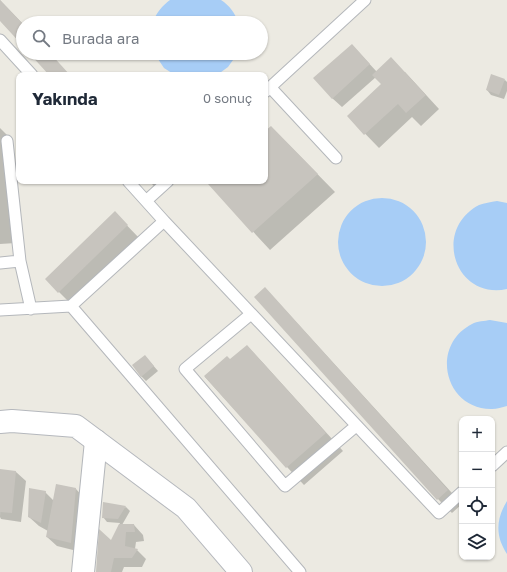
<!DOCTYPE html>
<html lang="tr">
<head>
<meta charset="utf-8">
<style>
  :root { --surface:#fff; --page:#f6f6f7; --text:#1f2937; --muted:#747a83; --line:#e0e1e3 }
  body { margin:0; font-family:"Golos Text",sans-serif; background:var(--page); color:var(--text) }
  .controls { position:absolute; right:12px; bottom:12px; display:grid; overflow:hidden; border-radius:8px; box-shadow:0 1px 3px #0004 }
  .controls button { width:36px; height:36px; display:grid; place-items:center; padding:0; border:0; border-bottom:1px solid var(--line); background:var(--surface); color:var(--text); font:20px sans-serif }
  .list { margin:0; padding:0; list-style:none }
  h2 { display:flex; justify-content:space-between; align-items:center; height:52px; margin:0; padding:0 16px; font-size:17px }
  h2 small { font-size:13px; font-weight:400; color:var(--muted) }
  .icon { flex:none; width:22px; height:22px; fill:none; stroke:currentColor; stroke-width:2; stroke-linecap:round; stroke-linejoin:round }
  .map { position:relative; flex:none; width:507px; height:572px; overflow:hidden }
  .search { position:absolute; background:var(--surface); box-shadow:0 1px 3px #0004; left:16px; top:16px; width:252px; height:44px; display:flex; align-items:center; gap:10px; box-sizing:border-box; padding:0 14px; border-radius:22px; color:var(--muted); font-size:15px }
  .panel { position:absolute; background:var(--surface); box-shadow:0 1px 3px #0004; left:16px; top:72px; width:252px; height:112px; border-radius:8px }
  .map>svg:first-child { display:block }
  .water { fill:#a7cdf6 }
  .shadow { fill:#0003 }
  .building { fill:#c7c4be }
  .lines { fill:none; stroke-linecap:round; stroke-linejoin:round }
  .service-casing { stroke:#b4b7bb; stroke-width:13 }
  .minor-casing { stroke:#b4b7bb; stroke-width:24 }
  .secondary-casing { stroke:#b5b8bd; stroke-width:24 }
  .service { stroke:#fff; stroke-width:11 }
  .minor { stroke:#fff; stroke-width:22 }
  .secondary { stroke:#fff; stroke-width:22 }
</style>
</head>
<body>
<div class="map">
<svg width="507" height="572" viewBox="0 0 507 572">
  <rect width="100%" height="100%" fill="#eceae2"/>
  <path class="water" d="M 170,0 L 221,0 C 229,5 236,14 238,23 L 153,23 C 155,14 163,5 170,0 Z
    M 154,53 L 238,53 L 228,67 L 217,75 L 175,75 L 164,68 Z
    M338 242a44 44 0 1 1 88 0a44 44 0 1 1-88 0Z
    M 497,201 L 507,203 L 507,289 C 455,300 432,230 479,205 C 484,203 491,202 497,201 Z
    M 490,320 L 507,323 L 507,406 C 502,407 497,409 492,409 C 445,410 429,346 472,324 C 477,321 485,321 490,320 Z
    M 507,501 L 507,554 C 495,536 496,519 507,501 Z"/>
  <path class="shadow" d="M 0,0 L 23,24 L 23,45 L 0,20 Z
    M 352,45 L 377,72 L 405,72 L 439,109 L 421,126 L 412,117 L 379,148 L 348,116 L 382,84 L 376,77 L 342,107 L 332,98 Z
    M 505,80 L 507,82 L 507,91 L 504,99 L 491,95 L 487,90 Z
    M 0,128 L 8,136 L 16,243 L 0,244 Z
    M 265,132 L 288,144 L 335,192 L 270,250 L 209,184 L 212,181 L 265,181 Z
    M 149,181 L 161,181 L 155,187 Z
    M 115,213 L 141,240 L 73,306 L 46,279 Z
    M 265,288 L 462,504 L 452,513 L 438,499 Z
    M 247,346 L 264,364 L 343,451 L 304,485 L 287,467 L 205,377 L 230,361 Z
    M 145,356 L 158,371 L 146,381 L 141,376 Z
    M 1,470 L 16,472 L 26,481 L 21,522 L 1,519 L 0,517 Z
    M 76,489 L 85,499 L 81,552 L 57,546 L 47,537 L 48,531 L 39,526 L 29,517 L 45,492 L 54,501 Z
    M 126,507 L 130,511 L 122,525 L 134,525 L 143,535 L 144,541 L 136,542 L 135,549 L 137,550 L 146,559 L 142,567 L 124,567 L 122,572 L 97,572 L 120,523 L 107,522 L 103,517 Z"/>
  <path class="building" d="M 0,0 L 23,24 L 23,46 L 0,21 Z
    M 352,44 L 370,64 L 332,99 L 313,78 Z
    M 29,53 L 50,53 L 70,75 L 49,75 Z
    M 391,57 L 426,95 L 406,113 L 398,104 L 364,135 L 347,116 L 381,84 L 372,75 Z
    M 491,74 L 505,79 L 499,95 L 486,90 Z
    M 271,126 L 318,174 L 252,233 L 208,184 L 211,181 L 265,181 L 265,131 Z
    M 115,211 L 128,225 L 58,293 L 45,279 Z
    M 265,287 L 448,490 L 437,500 L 254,297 Z
    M 247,345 L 326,433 L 286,468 L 204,376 L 227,356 L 230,359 Z
    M 145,355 L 154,366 L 141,377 L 132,365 Z
    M 0,469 L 16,471 L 12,513 L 0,512 Z
    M 56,484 L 76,488 L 71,543 L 46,537 Z
    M 29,488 L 46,491 L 41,523 L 28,517 Z
    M 103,502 L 126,506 L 118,519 L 102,518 Z
    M 119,524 L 134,524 L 135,532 L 126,532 L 125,546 L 138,549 L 132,558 L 114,558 L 111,572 L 96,572 L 99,529 L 111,540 Z"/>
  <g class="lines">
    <g class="service-casing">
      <path id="service" d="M 0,40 L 32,75
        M 270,87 L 336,158
        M 265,92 L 365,0
        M 7,141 L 20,261
        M 146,201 L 168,181
        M 164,221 L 439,513 L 462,492
        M 0,263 L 20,261 L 31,309
        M 71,306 L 300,572
        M 0,310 L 71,306 L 164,221 L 128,181
        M 251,314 L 185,369 L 285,486 L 356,426
        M 492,466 L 507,452"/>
    </g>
    <g class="minor-casing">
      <path id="minor" d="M 83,572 L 96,441"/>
    </g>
    <g class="secondary-casing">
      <path id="secondary" d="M 0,422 L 12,421 L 76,426 L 186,508 L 241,572"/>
    </g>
    <use href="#service" class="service"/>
    <use href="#minor" class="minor"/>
    <use href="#secondary" class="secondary"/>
  </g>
</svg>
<div class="controls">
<button>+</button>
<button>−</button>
<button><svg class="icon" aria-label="locate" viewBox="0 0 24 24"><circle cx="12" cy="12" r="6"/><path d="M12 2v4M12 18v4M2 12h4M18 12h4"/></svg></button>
<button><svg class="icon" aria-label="layers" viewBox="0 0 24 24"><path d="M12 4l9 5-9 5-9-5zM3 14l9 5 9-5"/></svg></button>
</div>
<div class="search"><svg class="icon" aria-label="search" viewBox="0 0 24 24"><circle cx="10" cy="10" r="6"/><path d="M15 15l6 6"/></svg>Burada ara</div>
<section class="panel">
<h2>Yakında<small>0 sonuç</small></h2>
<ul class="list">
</ul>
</section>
</div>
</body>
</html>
